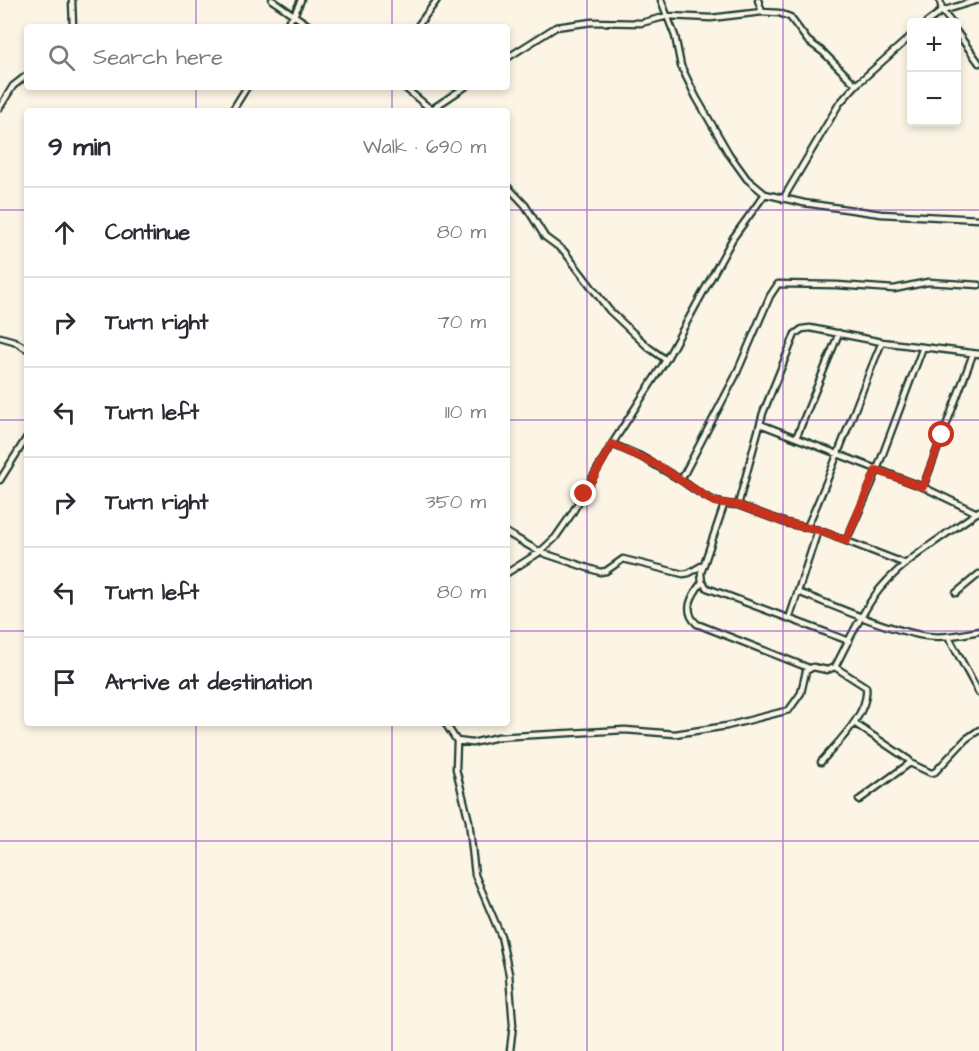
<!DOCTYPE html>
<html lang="en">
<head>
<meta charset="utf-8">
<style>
  :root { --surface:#fff; --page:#f7f7f7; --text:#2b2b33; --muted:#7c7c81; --line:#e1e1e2 }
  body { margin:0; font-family:"Architects Daughter",sans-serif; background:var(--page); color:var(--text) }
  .controls { position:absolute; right:18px; top:18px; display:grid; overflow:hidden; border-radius:6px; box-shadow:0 3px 9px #0003 }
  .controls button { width:54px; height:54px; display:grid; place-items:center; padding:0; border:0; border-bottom:2px solid var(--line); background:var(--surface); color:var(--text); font:30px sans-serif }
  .stop { position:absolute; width:18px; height:18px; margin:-14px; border:4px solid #c8321e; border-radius:50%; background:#fff }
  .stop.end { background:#c8321e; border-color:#fff; box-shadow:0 2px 6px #0008 }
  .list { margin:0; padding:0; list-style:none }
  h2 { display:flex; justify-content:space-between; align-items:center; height:78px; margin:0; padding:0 24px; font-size:26px }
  h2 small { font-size:20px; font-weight:400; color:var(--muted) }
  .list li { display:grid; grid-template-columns:39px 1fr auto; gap:18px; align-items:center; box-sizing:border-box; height:90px; padding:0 24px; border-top:2px solid var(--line) }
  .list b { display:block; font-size:22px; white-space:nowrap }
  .list em { font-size:20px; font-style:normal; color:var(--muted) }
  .icon { flex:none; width:33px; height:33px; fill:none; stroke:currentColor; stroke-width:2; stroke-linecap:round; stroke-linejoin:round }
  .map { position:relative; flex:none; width:979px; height:1051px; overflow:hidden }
  .search { position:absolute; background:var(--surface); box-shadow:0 3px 9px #0003; left:24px; top:24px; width:486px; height:66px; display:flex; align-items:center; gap:15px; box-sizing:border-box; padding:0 21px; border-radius:6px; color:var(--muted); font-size:22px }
  .panel { position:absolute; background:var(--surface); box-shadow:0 3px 9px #0003; left:24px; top:108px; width:486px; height:618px; border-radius:6px }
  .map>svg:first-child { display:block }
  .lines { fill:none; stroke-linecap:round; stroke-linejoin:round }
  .minor-casing { stroke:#1f3d34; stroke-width:9 }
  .minor { stroke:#fcf5e5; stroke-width:4.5 }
  .route { stroke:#c8321e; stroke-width:8 }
  .grid { fill:none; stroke:#7b2cbf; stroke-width:1.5; stroke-opacity:0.55 }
</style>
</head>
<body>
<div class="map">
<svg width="979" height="1051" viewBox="0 0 979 1051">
  <rect width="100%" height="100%" fill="#fcf5e5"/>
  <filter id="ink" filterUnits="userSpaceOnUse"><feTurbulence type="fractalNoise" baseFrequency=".0167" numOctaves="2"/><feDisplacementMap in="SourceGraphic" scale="12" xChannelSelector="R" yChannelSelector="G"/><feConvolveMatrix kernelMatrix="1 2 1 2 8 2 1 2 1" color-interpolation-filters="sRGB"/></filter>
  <g filter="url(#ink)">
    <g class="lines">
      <g class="minor-casing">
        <path id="minor" d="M 72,0 L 73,27
          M 272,0 L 311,27
          M 661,0 L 675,36 L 681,66 L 696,97 L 729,154 L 747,179 L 765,194 L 804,203 L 881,214 L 979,219
          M 758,0 L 762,12
          M 940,0 L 942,11 L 951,22
          M 927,22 L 942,11 L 978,0
          M 284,27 L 294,15 L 301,0
          M 417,27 L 437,0
          M 956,31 L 979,63
          M 507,58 L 556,27 L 592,22 L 641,23 L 668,16 L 711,18 L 762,12 L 779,13 L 790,17 L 808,41 L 823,52 L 856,85
          M 404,87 L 433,111
          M 0,107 L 13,86 L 27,75
          M 232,111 L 247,87
          M 429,111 L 465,87
          M 507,186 L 525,205 L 545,237 L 564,251 L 609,310 L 648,347 L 666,360
          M 783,199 L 839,104 L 856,85 L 912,35
          M 0,337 L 14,341 L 27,349
          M 760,424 L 923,487 L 977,513
          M 796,438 L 839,333
          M 612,444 L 640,456 L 681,480 L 735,377 L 770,296 L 778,284 L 837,285 L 894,289 L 928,282 L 979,285
          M 0,480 L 27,437
          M 681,480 C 699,493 714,505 738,505 L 763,413 L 795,334 L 802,329 L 810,328 L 882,342 L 979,354
          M 923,487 L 973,354
          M 724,505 L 701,573 L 702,582 L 707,588 L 849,641
          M 738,505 L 786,523 L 818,530 L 906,564
          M 807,527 C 835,466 856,403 882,342
          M 507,533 L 540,552 L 600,572 L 606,571 L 623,559 L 683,574 L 689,573 L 703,565
          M 846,541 L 872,483 L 923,347
          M 507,573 L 540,552 L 555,538 L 571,515 L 612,444 L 666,360 L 733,238 L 765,194
          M 702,582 C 692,595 682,611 697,624 L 809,668
          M 798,592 C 837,607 878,626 920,635 C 939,639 960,635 979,631
          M 956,593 L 979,574
          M 789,619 L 818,530
          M 948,636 L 979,693
          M 445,723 L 457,741 L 456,769 L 469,821 L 475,875 L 501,936 L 509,974 L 513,1025 L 510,1051
          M 854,723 L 909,760 L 910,763 L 859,800
          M 457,741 L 472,743 L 498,737 L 625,730 L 675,734 L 727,726 L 789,710 L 801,693 L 806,671 L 813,667 L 827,670 L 835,667 C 847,644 858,620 873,598 C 897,563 945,536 979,511
          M 821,762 C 836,744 870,713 866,687 L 835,667
          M 910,763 L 931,773 L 935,772 L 966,739 L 979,730"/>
      </g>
      <use href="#minor" class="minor"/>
    </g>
  </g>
  <g class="lines" filter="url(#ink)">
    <path class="route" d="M 584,494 L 612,444 L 659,466 L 714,502 L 738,505 L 786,523 L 818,530 L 846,541 L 876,470 L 923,487 L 942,435"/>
  </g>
  <path class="grid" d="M 196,0 L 196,27M 392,0 L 392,27M 587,0 L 587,1051M 783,0 L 783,1051M 196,87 L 196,111M 392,87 L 392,111M 0,210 L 27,210M 507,210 L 979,210M 0,420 L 27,420M 507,420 L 979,420M 0,631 L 27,631M 507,631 L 979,631M 196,723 L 196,1051M 392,723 L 392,1051M 0,841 L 979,841"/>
</svg>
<div class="controls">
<button>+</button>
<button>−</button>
</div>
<div class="stop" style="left:942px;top:435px"></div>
<div class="stop end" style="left:584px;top:494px"></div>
<div class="search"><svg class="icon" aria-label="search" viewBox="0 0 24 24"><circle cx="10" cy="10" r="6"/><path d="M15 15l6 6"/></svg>Search here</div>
<section class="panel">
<h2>9 min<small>Walk · 690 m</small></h2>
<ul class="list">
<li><svg class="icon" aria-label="ahead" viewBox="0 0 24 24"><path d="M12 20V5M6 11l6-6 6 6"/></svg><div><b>Continue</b></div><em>80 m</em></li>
<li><svg class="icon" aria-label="right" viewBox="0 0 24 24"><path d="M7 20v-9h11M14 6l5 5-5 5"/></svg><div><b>Turn right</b></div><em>70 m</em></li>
<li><svg class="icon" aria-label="left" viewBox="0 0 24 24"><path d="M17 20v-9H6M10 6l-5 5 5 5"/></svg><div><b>Turn left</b></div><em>110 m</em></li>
<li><svg class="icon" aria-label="right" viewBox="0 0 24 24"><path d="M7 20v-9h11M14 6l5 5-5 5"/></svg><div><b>Turn right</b></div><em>350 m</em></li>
<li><svg class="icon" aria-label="left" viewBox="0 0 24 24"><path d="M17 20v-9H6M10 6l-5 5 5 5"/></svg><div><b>Turn left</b></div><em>80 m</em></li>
<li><svg class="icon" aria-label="arrive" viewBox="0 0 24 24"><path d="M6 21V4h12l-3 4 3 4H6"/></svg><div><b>Arrive at destination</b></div></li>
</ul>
</section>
</div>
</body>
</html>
